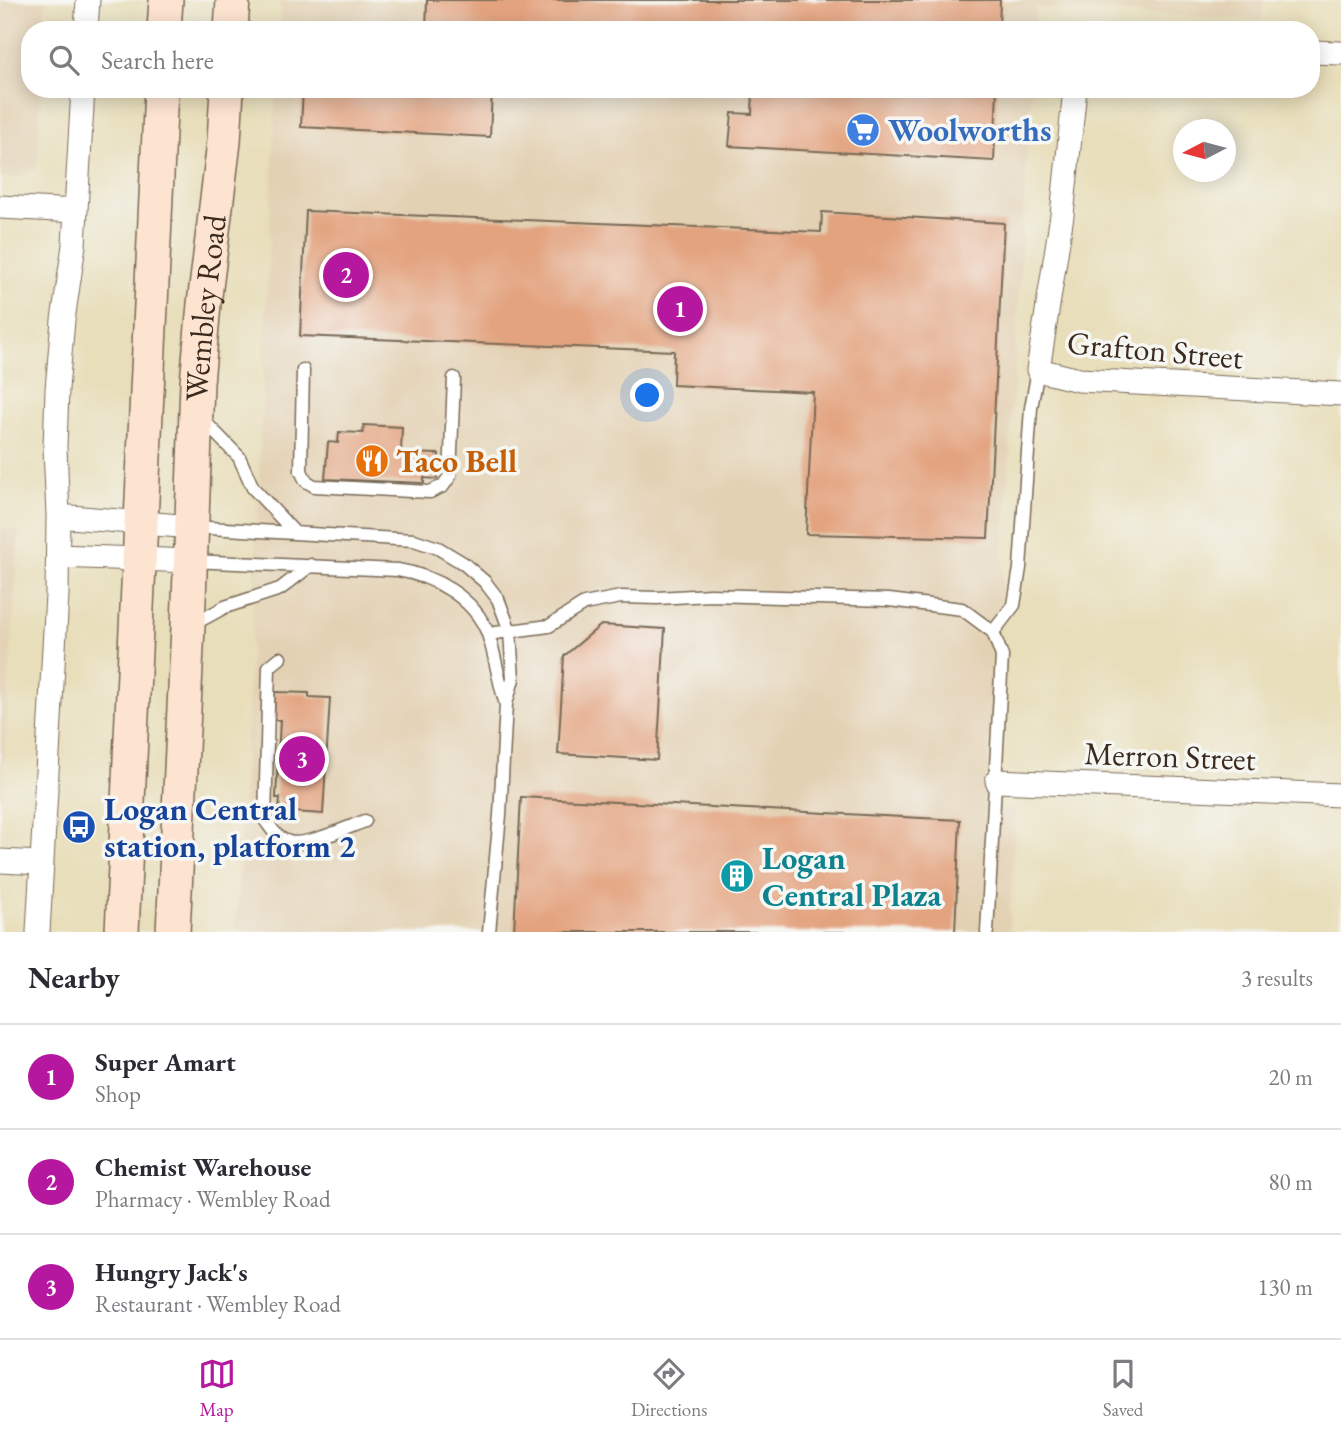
<!DOCTYPE html>
<html lang="en">
<head>
<meta charset="utf-8">
<style>
  :root { --surface:#fff; --page:#f2f2f3; --text:#2b2b33; --muted:#7c7c81; --line:#e1e1e2; --accent:#b5179e }
  body { margin:0; font-family:"EB Garamond",serif; background:var(--page); color:var(--text) }
  .compass { position:absolute; left:1173px; top:119px; width:63px; height:63px; border-radius:50%; background:var(--surface); box-shadow:0 4px 18px #0003; rotate:264deg }
  .you { position:absolute; left:648px; top:396px; width:24px; height:24px; margin:-18px; border:5px solid #fff; border-radius:50%; background:#1a73e8; box-shadow:0 0 0 10px #1a73e833 }
  .badge { display:grid; place-items:center; width:46px; height:46px; border-radius:50%; background:var(--accent); color:#fff; font-size:23px; font-weight:700 }
  .pin { position:absolute; translate:-50% -50%; border:4px solid #fff; box-shadow:0 2px 7px #0006 }
  .list { margin:0; padding:0; list-style:none }
  h2 { display:flex; justify-content:space-between; align-items:center; height:91px; margin:0; padding:0 28px; font-size:30px }
  h2 small { font-size:23px; font-weight:400; color:var(--muted) }
  .list li { display:grid; grid-template-columns:46px 1fr auto; gap:21px; align-items:center; box-sizing:border-box; height:105px; padding:0 28px; border-top:2px solid var(--line) }
  .list b { display:block; font-size:26px; white-space:nowrap }
  .list p { margin:0; font-size:23px; white-space:nowrap; color:var(--muted) }
  .list em { font-size:23px; font-style:normal; color:var(--muted) }
  .icon { flex:none; width:38px; height:38px; fill:none; stroke:currentColor; stroke-width:2; stroke-linecap:round; stroke-linejoin:round }
  .map { position:relative; flex:none; width:1341px; height:932px; overflow:hidden }
  .search { position:absolute; background:var(--surface); box-shadow:0 4px 18px #0003; left:21px; right:21px; top:21px; height:77px; display:flex; align-items:center; gap:18px; box-sizing:border-box; padding:0 24px; border-radius:28px; color:var(--muted); font-size:26px }
  .sheet { height:406px; background:var(--surface) }
  nav { display:flex; justify-content:space-around; align-items:center; box-sizing:border-box; height:98px; border-top:2px solid var(--line); background:var(--surface); font-size:19px; color:var(--muted) }
  nav a { display:grid; justify-items:center; gap:4px }
  nav .on { color:var(--accent) }
  .map>svg:first-child { display:block }
  .built { fill:#e3d1b4 }
  .building { fill:#e3a37f }
  .lines { fill:none; stroke-linecap:round; stroke-linejoin:round }
  .lane-casing { stroke:#786955; stroke-width:15 }
  .street-casing { stroke:#786955; stroke-width:25 }
  .secondary-casing { stroke:#786955; stroke-width:36 }
  .lane { stroke:#fff; stroke-width:12 }
  .street { stroke:#fff; stroke-width:23 }
  .secondary { stroke:#fde4d1; stroke-width:33 }
  .labels { text-anchor:middle; dominant-baseline:central; stroke-width:7; stroke-linejoin:round; paint-order:stroke }
  .shop-label { font-size:32px; font-weight:bold; fill:#366cbe; stroke:#f6f6f2; text-anchor:start }
  .street-label { font-size:32px; fill:#3b2a1e; stroke:#f6f6f2 }
  .food-label { font-size:32px; font-weight:bold; fill:#c56008; stroke:#f6f6f2; text-anchor:start }
  .transit-label { font-size:32px; font-weight:bold; fill:#164399; stroke:#f6f6f2; text-anchor:start }
  .culture-label { font-size:32px; font-weight:bold; fill:#0d838f; stroke:#f6f6f2; text-anchor:start }
</style>
</head>
<body>
<div class="map">
<svg width="1341" height="932" viewBox="0 0 1341 932">
  <rect width="100%" height="100%" fill="#f6f6f2"/>
  <filter id="ink" filterUnits="userSpaceOnUse"><feTurbulence type="fractalNoise" baseFrequency=".0143" numOctaves="2"/><feDisplacementMap in="SourceGraphic" scale="14" xChannelSelector="R" yChannelSelector="G"/><feConvolveMatrix kernelMatrix="1 2 1 2 8 2 1 2 1" color-interpolation-filters="sRGB"/></filter>
  <filter id="wash" filterUnits="userSpaceOnUse"><feTurbulence type="fractalNoise" baseFrequency=".00686" numOctaves="4" result="noise"/><feDisplacementMap in="SourceGraphic" scale="28" xChannelSelector="R" yChannelSelector="G"/><feGaussianBlur stdDeviation="1.57" result="paint"/><feColorMatrix in="noise" values="0 0 0 0 0 0 0 0 0 0 0 0 0 0 0 0 0 1.4 0 .05"/><feComposite in="paint" operator="in"/></filter>
  <g filter="url(#wash)">
    <rect width="100%" height="100%" fill="#e8deba"/>
    <path class="built" d="M 0,0 L 46,0 L 44,30 L 30,30 L 30,89 L 41,89 L 38,159 L 36,169 L 18,178 L 0,177 Z
      M 281,0 L 1263,0 L 1262,20 L 1036,8 L 1035,30 L 280,30 Z
      M 276,89 L 1031,89 L 1002,582 L 985,808 L 1016,809 L 1009,932 L 236,932 L 253,605 Z
      M 0,529 L 19,530 L 0,826 Z"/>
    <g id="blocks">
      <path class="building" d="M 427,0 L 1000,0 L 999,30 L 426,30 Z
        M 303,89 L 492,89 L 490,137 L 301,127 Z
        M 753,89 L 997,89 L 994,161 L 729,146 L 732,113 L 752,114 Z
        M 306,211 L 821,232 L 822,212 L 1004,223 L 988,538 L 806,534 L 813,392 L 673,385 L 674,351 L 300,336 Z
        M 364,425 L 402,427 L 401,453 L 439,454 L 437,479 L 424,478 L 424,483 L 325,479 L 328,442 L 338,443 L 339,432 L 363,433 Z
        M 601,625 L 665,629 L 657,760 L 558,754 L 564,656 Z
        M 275,692 L 309,693 L 309,697 L 330,698 L 323,814 L 279,811 L 280,798 L 276,798 L 280,720 L 274,720 Z
        M 521,797 L 960,820 L 955,932 L 514,932 Z"/>
    </g>
  </g>
  <g filter="url(#ink)">
    <use href="#blocks" fill-opacity="0" stroke="#786955" stroke-width="2"/>
    <g class="lines">
      <g class="lane-casing">
        <path id="lane" d="M 303,370 L 301,471 L 306,481 L 314,486 L 430,492 L 443,486 L 450,476 L 454,378
          M 201,418 L 239,457 L 253,488 L 295,533
          M 192,527 L 414,540 L 438,548 L 463,563 L 485,582 L 498,599 L 510,631 L 513,679 L 506,704 L 500,815 L 489,932
          M 191,561 L 398,570 C 434,576 474,597 488,634 C 496,657 498,681 506,704
          M 190,626 L 225,607 L 280,589 L 311,565
          M 993,632 L 1014,605 L 1020,568 L 1031,408 L 1038,370
          M 488,634 L 549,626 L 584,604 L 621,597 L 657,598 L 710,595 L 889,600 L 962,609 L 993,632 L 1002,656 L 987,932
          M 280,658 L 269,667 L 265,820 C 272,829 277,839 289,842 C 306,847 348,827 365,821"/>
      </g>
      <g class="street-casing">
        <path id="street" d="M 86,30 L 88,0
          M 1311,52 L 1341,53
          M 1075,89 L 1062,215 L 1038,370 L 1079,380 L 1341,394
          M 0,207 L 76,211
          M 58,516 L 192,527
          M 58,556 L 191,561
          M 997,781 L 1341,795
          M 0,861 L 42,863
          M 38,932 L 57,595 L 58,516 L 55,447 L 57,389 L 63,320 L 74,245 L 83,89"/>
      </g>
      <g class="secondary-casing">
        <g id="secondary">
          <path d="M 164,30 L 166,0"/>
          <path d="M 231,30 L 233,0"/>
          <path d="M 122,932 L 161,89"/>
          <path id="s1" d="M 173,932 L 188,627 L 197,383 L 204,304 L 224,142 L 227,89"/>
        </g>
      </g>
      <use href="#lane" class="lane"/>
      <use href="#street" class="street"/>
      <use href="#secondary" class="secondary"/>
    </g>
  </g>
  <defs>
    <g id="supermarket-disc" transform="scale(1.75)"><circle r="9.5" fill="#3f7fe0" stroke="#f6f6f2"/><path d="M-6-5.5h2.5l.6 2H6L4.5 2H-2.5L-4.4-4H-6ZM-1.5 3.2a1.3 1.3 0 1 0 .1 0ZM3 3.2a1.3 1.3 0 1 0 .1 0Z" fill="#fff"/></g>
    <g id="restaurant-disc" transform="scale(1.75)"><circle r="9.5" fill="#e8710a" stroke="#f6f6f2"/><path d="M-5-6h1v4h1v-4h1v4h1v-4h1v5L-1.5 .5V6h-2V.5L-5-1ZM5-6V6H3V1.5H1.5Q1.5-4 5-6Z" fill="#fff"/></g>
    <g id="bus-disc" transform="scale(1.75)"><circle r="9.5" fill="#1a4fb4" stroke="#f6f6f2"/><path d="M-5-6H5V4H4V6H2V4H-2V6H-4V4H-5ZM-3.5-4V0h7V-4ZM-3.5 1.2v1.5H-2V1.2ZM2 1.2v1.5H3.5V1.2Z" fill="#fff"/></g>
    <g id="building-disc" transform="scale(1.75)"><circle r="9.5" fill="#0f9aa8" stroke="#f6f6f2"/><path d="M-4-6H4V6H1V3H-1V6H-4ZM-2.5-4.3h1.7v1.8h-1.7ZM.8-4.3h1.7v1.8H.8ZM-2.5-1h1.7V.8h-1.7ZM.8-1h1.7V.8H.8Z" fill="#fff"/></g>
  </defs>
  <g fill-rule="evenodd">
    <use href="#supermarket-disc" x="863" y="130"/>
    <use href="#restaurant-disc" x="372" y="461"/>
    <use href="#bus-disc" x="79" y="827"/>
    <use href="#building-disc" x="737" y="876"/>
  </g>
  <g class="labels">
    <g class="shop-label">
      <text x="888" y="130">Woolworths</text>
    </g>
    <g class="street-label">
      <text stroke="none"><textPath href="#s1" startOffset="625">Wembley Road</textPath></text>
      <text transform="translate(1155 350) rotate(5)">Grafton Street</text>
      <text transform="translate(1170 756) rotate(2)">Merron Street</text>
    </g>
    <g class="food-label">
      <text x="396" y="461">Taco Bell</text>
    </g>
    <g class="transit-label">
      <text x="104" y="809">Logan Central<tspan x="104" dy="37">station, platform 2</tspan></text>
    </g>
    <g class="culture-label">
      <text x="762" y="858">Logan<tspan x="762" dy="37">Central Plaza</tspan></text>
    </g>
  </g>
</svg>
<svg class="compass" viewBox="-18 -18 36 36"><path d="M0-13l5 13h-10z" fill="#e53935"/><path d="M0 13l5-13h-10z" fill="#7c7c81"/></svg>
<div class="you"></div>
<div class="pin badge" style="left:680px;top:309px">1</div>
<div class="pin badge" style="left:346px;top:275px">2</div>
<div class="pin badge" style="left:302px;top:759px">3</div>
<div class="search"><svg class="icon" aria-label="search" viewBox="0 0 24 24"><circle cx="10" cy="10" r="6"/><path d="M15 15l6 6"/></svg>Search here</div>
</div>
<section class="sheet">
<h2>Nearby<small>3 results</small></h2>
<ul class="list">
<li><span class="badge">1</span><div><b>Super Amart</b><p>Shop</p></div><em>20 m</em></li>
<li><span class="badge">2</span><div><b>Chemist Warehouse</b><p>Pharmacy · Wembley Road</p></div><em>80 m</em></li>
<li><span class="badge">3</span><div><b>Hungry Jack's</b><p>Restaurant · Wembley Road</p></div><em>130 m</em></li>
</ul>
</section>
<nav>
<a class="on"><svg class="icon" aria-label="map" viewBox="0 0 24 24"><path d="M3 6l6-2 6 2 6-2v14l-6 2-6-2-6 2zM9 4v14M15 6v14"/></svg>Map</a>
<a><svg class="icon" aria-label="directions" viewBox="0 0 24 24"><path d="M12 3l9 9-9 9-9-9zM9 14v-3h6M13 9l2 2-2 2"/></svg>Directions</a>
<a><svg class="icon" aria-label="saved" viewBox="0 0 24 24"><path d="M7 4h10v16l-5-4-5 4z"/></svg>Saved</a>
</nav>
</body>
</html>
